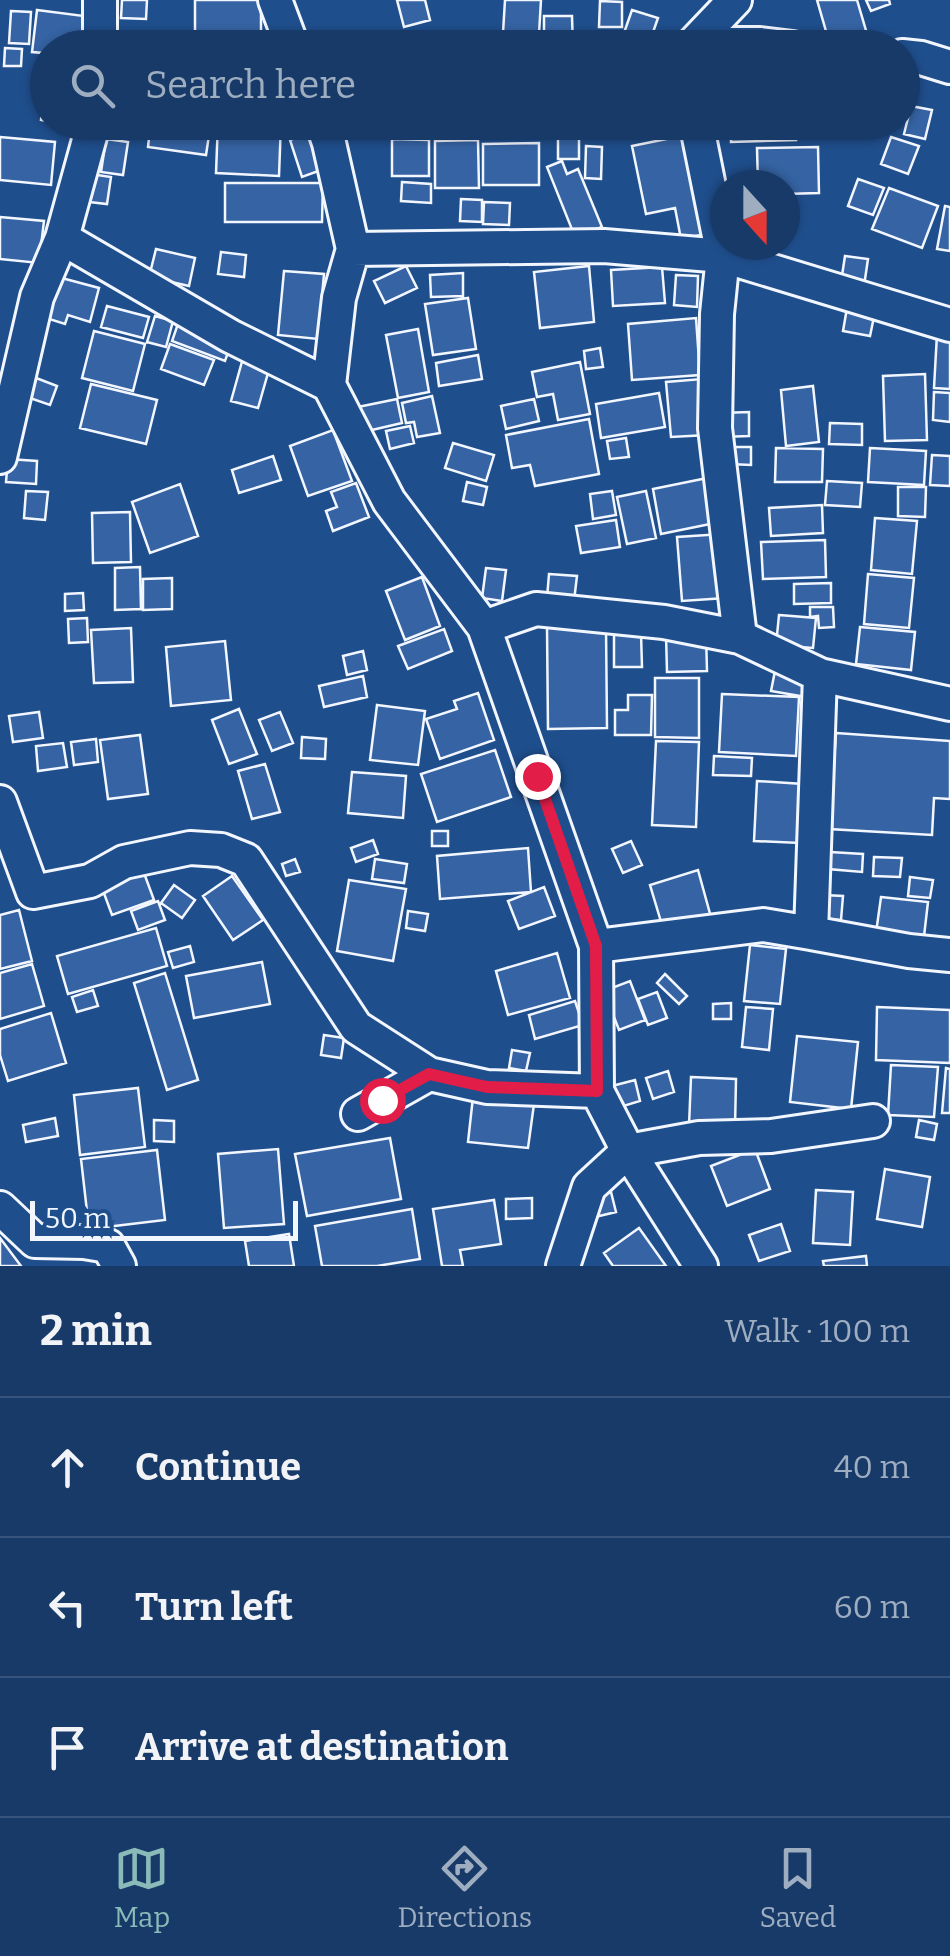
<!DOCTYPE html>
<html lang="en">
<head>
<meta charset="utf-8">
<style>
  :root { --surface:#173a69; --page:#20416f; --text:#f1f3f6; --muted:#9eadc0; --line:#36547d; --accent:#8bbbb9 }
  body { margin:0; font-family:Bitter,serif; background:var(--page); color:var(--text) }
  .compass { position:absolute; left:710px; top:170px; width:90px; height:90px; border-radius:50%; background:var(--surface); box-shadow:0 2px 8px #0004; rotate:159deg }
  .scale { position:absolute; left:30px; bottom:25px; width:268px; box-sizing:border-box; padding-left:10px; border:5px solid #f2f6ff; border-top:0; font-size:28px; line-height:35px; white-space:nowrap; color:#f2f6ff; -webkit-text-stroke:8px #1f4e8c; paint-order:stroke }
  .stop { position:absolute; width:30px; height:30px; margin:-22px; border:8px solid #e11d48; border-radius:50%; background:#fff }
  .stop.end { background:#e11d48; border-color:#fff; box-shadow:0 2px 10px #0008 }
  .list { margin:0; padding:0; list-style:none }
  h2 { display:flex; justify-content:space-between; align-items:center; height:130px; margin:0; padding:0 40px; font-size:42px }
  h2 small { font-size:32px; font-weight:400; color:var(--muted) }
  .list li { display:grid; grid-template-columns:65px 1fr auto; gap:30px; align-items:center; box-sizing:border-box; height:140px; padding:0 40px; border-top:2px solid var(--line) }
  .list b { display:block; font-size:38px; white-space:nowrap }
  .list em { font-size:32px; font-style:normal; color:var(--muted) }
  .icon { flex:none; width:55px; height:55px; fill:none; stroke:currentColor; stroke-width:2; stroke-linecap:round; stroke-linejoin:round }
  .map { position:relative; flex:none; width:950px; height:1266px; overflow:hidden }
  .search { position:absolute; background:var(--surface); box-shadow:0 2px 8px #0004; left:30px; right:30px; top:30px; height:110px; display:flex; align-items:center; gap:25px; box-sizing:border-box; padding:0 35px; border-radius:55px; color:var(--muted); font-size:38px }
  .sheet { height:550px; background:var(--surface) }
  nav { display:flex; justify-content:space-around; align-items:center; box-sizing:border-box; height:140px; border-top:2px solid var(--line); background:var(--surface); font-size:28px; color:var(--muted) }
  nav a { display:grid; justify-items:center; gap:5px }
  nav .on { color:var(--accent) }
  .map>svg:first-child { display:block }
  .building { fill:#3563a3; stroke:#f2f6ff; stroke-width:2.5 }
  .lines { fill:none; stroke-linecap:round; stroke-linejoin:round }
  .minor-casing { stroke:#f2f6ff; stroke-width:38 }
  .minor { stroke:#1f4e8c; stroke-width:32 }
  .route { stroke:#e11d48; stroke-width:12 }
</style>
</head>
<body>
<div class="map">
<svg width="950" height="1266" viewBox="0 0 950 1266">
  <rect width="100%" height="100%" fill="#1f4e8c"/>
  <path class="building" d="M 122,0 L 147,0 L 146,19 L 121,18 Z
    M 195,0 L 261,0 L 261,43 L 195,43 Z
    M 397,0 L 425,0 L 430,20 L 404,27 Z
    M 505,0 L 541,0 L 539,34 L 503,33 Z
    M 817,0 L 857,0 L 867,34 L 830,45 Z
    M 866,0 L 889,0 L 890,4 L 871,11 Z
    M 600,1 L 622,2 L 622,27 L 599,27 Z
    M 37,10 L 84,16 L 80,48 L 48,48 L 48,64 L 42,63 L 43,53 L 32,52 Z
    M 632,10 L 658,18 L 651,38 L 625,30 Z
    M 11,11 L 31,12 L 29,44 L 9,43 Z
    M 544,16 L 572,16 L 573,48 L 544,48 Z
    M 656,35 L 681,35 L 681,48 L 656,48 Z
    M 495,40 L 542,41 L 541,48 L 495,48 Z
    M 5,48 L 22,49 L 21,66 L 4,66 Z
    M 45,84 L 48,84 L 48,121 L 41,120 Z
    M 911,106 L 932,110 L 925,139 L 904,134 Z
    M 168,122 L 211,122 L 206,155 L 148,147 L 150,129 L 167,131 Z
    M 218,122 L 281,122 L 279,176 L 216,173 Z
    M 430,122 L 478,122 L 478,136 L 429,135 Z
    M 484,122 L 528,122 L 527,134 L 483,133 Z
    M 563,122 L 683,122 L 683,130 L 563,133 Z
    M 731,122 L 796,122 L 796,140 L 731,142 Z
    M 312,132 L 324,169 L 302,177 L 290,140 Z
    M 686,135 L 706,234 L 681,239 L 675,208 L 646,214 L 632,146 Z
    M 0,137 L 55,142 L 51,185 L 0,180 Z
    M 558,137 L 579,138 L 579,159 L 558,159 Z
    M 891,137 L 919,146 L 908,174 L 881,164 Z
    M 106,139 L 128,142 L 123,175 L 101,172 Z
    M 392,139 L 429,140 L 429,176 L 392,176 Z
    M 478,140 L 479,188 L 435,188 L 435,141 Z
    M 539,143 L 539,185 L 483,185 L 483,144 Z
    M 586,146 L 602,147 L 601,179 L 585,178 Z
    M 818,147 L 819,193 L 785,194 L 785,185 L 758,185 L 757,148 Z
    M 562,161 L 567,174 L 578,169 L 602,227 L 575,237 L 547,167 Z
    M 84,173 L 111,177 L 107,204 L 80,201 Z
    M 858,179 L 884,188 L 873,215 L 848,206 Z
    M 402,182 L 431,184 L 431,203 L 401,201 Z
    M 225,183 L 323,183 L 322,222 L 225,222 Z
    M 889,188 L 938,206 L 922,248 L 872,229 Z
    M 461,199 L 482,200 L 482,222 L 460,221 Z
    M 484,202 L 510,203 L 509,225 L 483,224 Z
    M 945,206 L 950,207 L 950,251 L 937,249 Z
    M 0,217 L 44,221 L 39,263 L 0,259 Z
    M 156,249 L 195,258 L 189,286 L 149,277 Z
    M 221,252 L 246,255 L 244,277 L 218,274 Z
    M 845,256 L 868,259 L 864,286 L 841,282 Z
    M 406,266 L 417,288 L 385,303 L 374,281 Z
    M 589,266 L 594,322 L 540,328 L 534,272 Z
    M 662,267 L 665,303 L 613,306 L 611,270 Z
    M 284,271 L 324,274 L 318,339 L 278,335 Z
    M 463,273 L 463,296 L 431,297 L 430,275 Z
    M 676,275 L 698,276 L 697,307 L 674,305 Z
    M 58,277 L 99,288 L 90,322 L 68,315 L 65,324 L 46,318 Z
    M 468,298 L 476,349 L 433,355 L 425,304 Z
    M 107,306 L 149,317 L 143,338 L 101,327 Z
    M 847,308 L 875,312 L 870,336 L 843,331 Z
    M 155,316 L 173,321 L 166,347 L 147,342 Z
    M 180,318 L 197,324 L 194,334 L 230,347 L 225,361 L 172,341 Z
    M 696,318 L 700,375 L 632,380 L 628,324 Z
    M 418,329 L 429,392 L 398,398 L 386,335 Z
    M 94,331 L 145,344 L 133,391 L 82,378 Z
    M 937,334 L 950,334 L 950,389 L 934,388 Z
    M 170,344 L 214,360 L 204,385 L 161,369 Z
    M 600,348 L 603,367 L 586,369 L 584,351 Z
    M 478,355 L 482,379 L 439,386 L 436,363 Z
    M 243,358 L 270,366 L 258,408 L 231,401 Z
    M 580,362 L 590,414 L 558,420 L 553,394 L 537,397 L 532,372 Z
    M 925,374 L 927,440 L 885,441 L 883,376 Z
    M 31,376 L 57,386 L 50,405 L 24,396 Z
    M 702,379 L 707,435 L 671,437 L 666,382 Z
    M 91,384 L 157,400 L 146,444 L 80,428 Z
    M 813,386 L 819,442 L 786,446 L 781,390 Z
    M 934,392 L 950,393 L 950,422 L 933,420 Z
    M 659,393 L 665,427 L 601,438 L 596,404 Z
    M 432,396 L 440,433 L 417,437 L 414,422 L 406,423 L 402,403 Z
    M 397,399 L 402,423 L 359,433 L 353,408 Z
    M 534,399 L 539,421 L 506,429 L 501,406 Z
    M 749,412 L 749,436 L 722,437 L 721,413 Z
    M 589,419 L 599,474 L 535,486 L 530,465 L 512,468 L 506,435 Z
    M 830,423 L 862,424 L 862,445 L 829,444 Z
    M 410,426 L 414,443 L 390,449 L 386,431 Z
    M 333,430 L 352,481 L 308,496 L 290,446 Z
    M 626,438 L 629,457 L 610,459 L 607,441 Z
    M 453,443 L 494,455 L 486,481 L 445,468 Z
    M 730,447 L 751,447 L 751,465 L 729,464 Z
    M 776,448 L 823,449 L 822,482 L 775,482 Z
    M 870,448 L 926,451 L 924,485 L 868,482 Z
    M 932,455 L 950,456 L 950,486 L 930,485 Z
    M 273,456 L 281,480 L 239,493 L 232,470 Z
    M 8,459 L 37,461 L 36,484 L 6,482 Z
    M 712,477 L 720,522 L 661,534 L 653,489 Z
    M 827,481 L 862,483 L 860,507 L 825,505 Z
    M 467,482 L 487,487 L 483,505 L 463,501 Z
    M 356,483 L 369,517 L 333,531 L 326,511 L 337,507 L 331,492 Z
    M 180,484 L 198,536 L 150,553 L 132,502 Z
    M 898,487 L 926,487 L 925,517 L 898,516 Z
    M 26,491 L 48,492 L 45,520 L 24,518 Z
    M 612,491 L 616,515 L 593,519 L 590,494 Z
    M 646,491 L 656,538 L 627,544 L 617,497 Z
    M 822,505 L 823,533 L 771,536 L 769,508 Z
    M 130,512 L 131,562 L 93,563 L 92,513 Z
    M 875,518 L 917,521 L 912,574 L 871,570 Z
    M 616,520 L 620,547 L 581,553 L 576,526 Z
    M 722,534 L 725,598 L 682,601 L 677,537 Z
    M 825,540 L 826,577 L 763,579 L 761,542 Z
    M 140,567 L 141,609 L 115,610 L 115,568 Z
    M 486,568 L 506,570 L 502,601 L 482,598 Z
    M 549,574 L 577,576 L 574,601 L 547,598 Z
    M 868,574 L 914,578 L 909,628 L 864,624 Z
    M 422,577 L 440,626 L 405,640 L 386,591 Z
    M 172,578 L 172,609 L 143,610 L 143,579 Z
    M 831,583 L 831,603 L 794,604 L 794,584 Z
    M 83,593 L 84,610 L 65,611 L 65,594 Z
    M 810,607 L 833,607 L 834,627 L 819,628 L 818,616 L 810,617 Z
    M 779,615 L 816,618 L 813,648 L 776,645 Z
    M 87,618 L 88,642 L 69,643 L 68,619 Z
    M 606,626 L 607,728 L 548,729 L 547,627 Z
    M 860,627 L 915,632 L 911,670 L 856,664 Z
    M 131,628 L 133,682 L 94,683 L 91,630 Z
    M 444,629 L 452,651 L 408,669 L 398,646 Z
    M 641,633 L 642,667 L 614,667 L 614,634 Z
    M 706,634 L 707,671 L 667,672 L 666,635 Z
    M 225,641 L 231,700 L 171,706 L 166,647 Z
    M 363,651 L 367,670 L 347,675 L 343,656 Z
    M 775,671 L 810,677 L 806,697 L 771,691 Z
    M 363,676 L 367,697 L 324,707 L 319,686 Z
    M 655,678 L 699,678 L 699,738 L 655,737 Z
    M 478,693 L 494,740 L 440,759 L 426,719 L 457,709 L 454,701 Z
    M 722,694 L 799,697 L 796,756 L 719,752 Z
    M 628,695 L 652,695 L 651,735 L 615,735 L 615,710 L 628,710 Z
    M 377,705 L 425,711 L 418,765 L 370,760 Z
    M 239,709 L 257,754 L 229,764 L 212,720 Z
    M 39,712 L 43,738 L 13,742 L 9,716 Z
    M 280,712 L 293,743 L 272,751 L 259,720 Z
    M 836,733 L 950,741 L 950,799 L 934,798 L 932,835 L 829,829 Z
    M 140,735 L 148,794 L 108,799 L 100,740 Z
    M 302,737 L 326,739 L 325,759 L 301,758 Z
    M 96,739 L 98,762 L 74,765 L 71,742 Z
    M 656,741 L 699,742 L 696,827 L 652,825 Z
    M 63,743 L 67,767 L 38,771 L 36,746 Z
    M 495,750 L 511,797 L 437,822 L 421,774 Z
    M 714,756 L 752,758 L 751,776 L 713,775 Z
    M 265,764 L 280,812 L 252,819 L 238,771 Z
    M 352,772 L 406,776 L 403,818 L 348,813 Z
    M 757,781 L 803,784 L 800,843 L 754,841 Z
    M 432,831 L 448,831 L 448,846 L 432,846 Z
    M 373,840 L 378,854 L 356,862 L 351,848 Z
    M 631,841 L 642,865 L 623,873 L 612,849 Z
    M 528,848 L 531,892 L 440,899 L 437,856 Z
    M 830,852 L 863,854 L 862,872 L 828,869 Z
    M 874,857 L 902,858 L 900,877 L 873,876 Z
    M 295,859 L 300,872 L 286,876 L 282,864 Z
    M 375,859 L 407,864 L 404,883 L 372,879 Z
    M 698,870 L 712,921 L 665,935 L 650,885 Z
    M 144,873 L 154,900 L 112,915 L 102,888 Z
    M 232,876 L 263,920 L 233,940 L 203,896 Z
    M 910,877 L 933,880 L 930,898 L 908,896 Z
    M 349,880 L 406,889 L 393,961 L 337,951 Z
    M 174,885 L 195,900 L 182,918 L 161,903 Z
    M 544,887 L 555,916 L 519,929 L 508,901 Z
    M 823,895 L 843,896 L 841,920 L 821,919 Z
    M 881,897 L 928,902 L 923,945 L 875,940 Z
    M 158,901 L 165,920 L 138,930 L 131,911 Z
    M 19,910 L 32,961 L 0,969 L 0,915 Z
    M 408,911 L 428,914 L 425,931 L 406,928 Z
    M 156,928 L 167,966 L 68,994 L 57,956 Z
    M 750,945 L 786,949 L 780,1004 L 744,1001 Z
    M 190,946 L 194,962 L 173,968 L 168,952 Z
    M 557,953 L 570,998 L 508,1015 L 496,971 Z
    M 262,962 L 270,1004 L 194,1018 L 186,976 Z
    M 32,964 L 44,1006 L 0,1019 L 0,973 Z
    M 165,973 L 198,1080 L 167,1090 L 134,983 Z
    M 665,974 L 687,996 L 679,1004 L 657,983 Z
    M 630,981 L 645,1020 L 619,1030 L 604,991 Z
    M 93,990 L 98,1006 L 77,1012 L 72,997 Z
    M 657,992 L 667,1018 L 648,1025 L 638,999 Z
    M 575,1001 L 583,1025 L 535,1039 L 529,1015 Z
    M 731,1003 L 731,1019 L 713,1019 L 713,1004 Z
    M 746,1007 L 773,1009 L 769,1050 L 742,1047 Z
    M 877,1007 L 950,1010 L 950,1063 L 876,1060 Z
    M 51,1013 L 66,1063 L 8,1081 L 0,1055 L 0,1029 Z
    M 324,1035 L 344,1038 L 341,1058 L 321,1055 Z
    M 797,1036 L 858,1042 L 851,1109 L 790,1102 Z
    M 512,1050 L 530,1053 L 526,1071 L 509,1068 Z
    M 891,1065 L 938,1067 L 934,1117 L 888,1115 Z
    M 946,1068 L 950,1069 L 950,1113 L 942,1113 Z
    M 668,1071 L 674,1092 L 653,1099 L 646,1078 Z
    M 691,1077 L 736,1079 L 735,1128 L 689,1126 Z
    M 635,1080 L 640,1101 L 617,1108 L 612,1086 Z
    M 138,1088 L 145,1147 L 80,1155 L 74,1095 Z
    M 473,1097 L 534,1104 L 528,1148 L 468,1142 Z
    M 55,1118 L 58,1136 L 26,1142 L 23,1125 Z
    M 154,1120 L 174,1121 L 174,1142 L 154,1141 Z
    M 919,1120 L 937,1124 L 934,1140 L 916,1137 Z
    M 390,1138 L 401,1199 L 307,1216 L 295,1154 Z
    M 278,1149 L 284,1224 L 224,1228 L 218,1154 Z
    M 755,1149 L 770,1189 L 727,1206 L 711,1166 Z
    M 157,1150 L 165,1220 L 89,1229 L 81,1159 Z
    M 885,1169 L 930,1177 L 922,1227 L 877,1219 Z
    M 816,1190 L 853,1192 L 850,1245 L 813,1243 Z
    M 611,1192 L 616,1212 L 595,1217 L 590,1197 Z
    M 532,1198 L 532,1218 L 506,1219 L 506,1199 Z
    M 494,1200 L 501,1244 L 460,1250 L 463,1266 L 442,1266 L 433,1209 Z
    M 412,1209 L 420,1259 L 377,1266 L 322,1266 L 315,1226 Z
    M 781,1224 L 790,1251 L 759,1261 L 749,1235 Z
    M 639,1228 L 666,1266 L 613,1266 L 604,1253 Z
    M 289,1234 L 294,1266 L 249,1266 L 245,1241 Z
    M 0,1238 L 21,1266 L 0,1266 Z
    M 866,1256 L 867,1266 L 824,1266 L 823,1261 Z"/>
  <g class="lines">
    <g class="minor-casing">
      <path id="minor" d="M 100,0 L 100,48
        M 275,0 L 293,48
        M 735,0 L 693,44 L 760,44 L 793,48
        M 902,56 L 921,58 L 950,67
        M 322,122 L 329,143 L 353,249 L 339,298 L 329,385 L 389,501 L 484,627 L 596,946 L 597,1091 L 628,1151 L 701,1266
        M 696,122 L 723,256 L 717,314 L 715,428 L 740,637
        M 62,238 L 230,336 L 329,385
        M 353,249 L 604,246 L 723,256 L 950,325
        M 0,457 L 37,297 L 62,238 L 94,122
        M 484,627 L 536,609 L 664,622 L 740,637 L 820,675 L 950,704
        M 0,802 L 33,892 L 90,881 L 124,862 L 190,848 L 221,850 L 246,860 L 356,1027 L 429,1074 L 487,1087 L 597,1091
        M 811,933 L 909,951 L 950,955
        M 596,946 L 763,925 L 811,933 L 820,675
        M 358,1114 L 429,1074
        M 0,1208 L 35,1241 L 84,1242 L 108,1246 L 119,1266
        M 563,1266 L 589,1187 L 628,1151 L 699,1138 L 771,1136 L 873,1121"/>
    </g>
    <use href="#minor" class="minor"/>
  </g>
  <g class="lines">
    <path class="route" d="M 382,1100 L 429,1074 L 487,1087 L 597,1091 L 596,946 L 537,776"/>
  </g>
</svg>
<svg class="compass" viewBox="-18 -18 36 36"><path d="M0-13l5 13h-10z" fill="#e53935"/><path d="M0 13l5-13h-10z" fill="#9eadc0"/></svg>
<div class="scale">50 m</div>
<div class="stop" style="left:382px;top:1100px"></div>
<div class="stop end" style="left:537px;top:776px"></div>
<div class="search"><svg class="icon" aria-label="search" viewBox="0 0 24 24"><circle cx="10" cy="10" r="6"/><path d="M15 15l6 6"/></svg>Search here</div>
</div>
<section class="sheet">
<h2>2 min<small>Walk · 100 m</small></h2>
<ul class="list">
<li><svg class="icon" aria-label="ahead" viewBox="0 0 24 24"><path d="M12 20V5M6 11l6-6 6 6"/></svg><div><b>Continue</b></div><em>40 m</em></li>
<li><svg class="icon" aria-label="left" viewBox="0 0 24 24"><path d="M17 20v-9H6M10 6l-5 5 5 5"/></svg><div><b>Turn left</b></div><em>60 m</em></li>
<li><svg class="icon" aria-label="arrive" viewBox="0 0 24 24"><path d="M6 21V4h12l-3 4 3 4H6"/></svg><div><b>Arrive at destination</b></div></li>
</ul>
</section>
<nav>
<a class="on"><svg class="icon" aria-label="map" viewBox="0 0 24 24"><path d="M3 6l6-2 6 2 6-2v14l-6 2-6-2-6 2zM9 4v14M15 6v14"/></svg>Map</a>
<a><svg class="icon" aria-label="directions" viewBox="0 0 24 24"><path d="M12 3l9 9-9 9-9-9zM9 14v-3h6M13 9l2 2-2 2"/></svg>Directions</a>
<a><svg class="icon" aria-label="saved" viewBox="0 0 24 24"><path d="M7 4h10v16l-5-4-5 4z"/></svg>Saved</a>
</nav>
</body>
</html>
